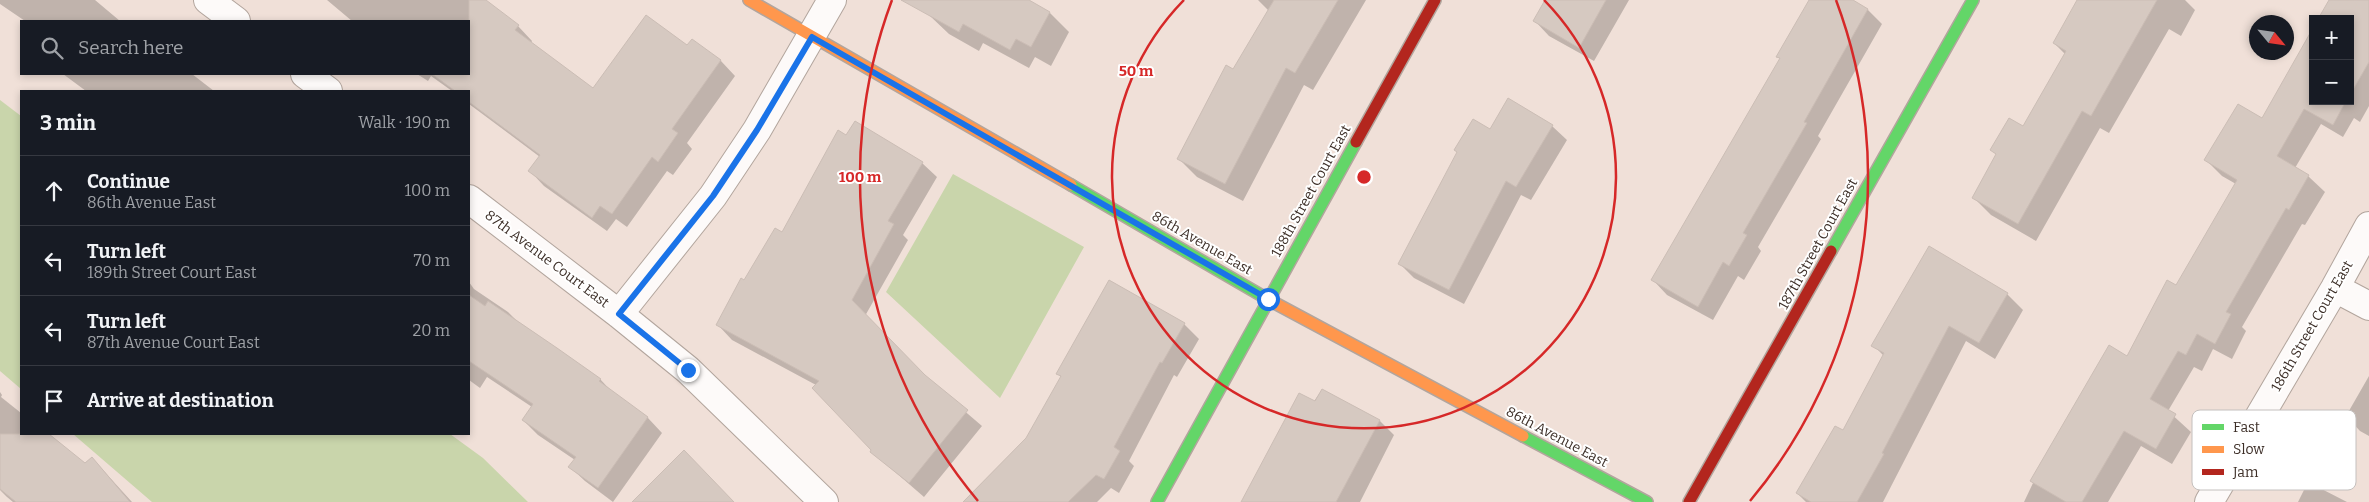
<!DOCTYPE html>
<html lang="en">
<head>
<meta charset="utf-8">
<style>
  :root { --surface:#171b24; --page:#20242c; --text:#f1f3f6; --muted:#9ea1a6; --line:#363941 }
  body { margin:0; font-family:Bitter,serif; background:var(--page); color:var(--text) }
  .controls { position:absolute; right:15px; top:15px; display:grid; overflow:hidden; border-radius:0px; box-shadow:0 2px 8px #0003 }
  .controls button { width:45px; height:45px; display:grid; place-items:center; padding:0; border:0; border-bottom:1px solid var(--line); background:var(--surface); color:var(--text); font:25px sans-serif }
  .compass { position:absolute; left:2249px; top:15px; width:45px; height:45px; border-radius:50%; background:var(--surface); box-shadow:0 2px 8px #0003; rotate:119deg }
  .stop { position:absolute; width:15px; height:15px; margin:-11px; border:4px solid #1a73e8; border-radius:50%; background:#fff }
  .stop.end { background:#1a73e8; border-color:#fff; box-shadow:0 1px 5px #0008 }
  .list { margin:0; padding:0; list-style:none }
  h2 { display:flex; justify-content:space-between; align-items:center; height:65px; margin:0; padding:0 20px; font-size:21px }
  h2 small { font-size:16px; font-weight:400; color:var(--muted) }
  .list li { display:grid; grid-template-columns:32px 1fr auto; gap:15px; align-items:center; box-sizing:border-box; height:70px; padding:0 20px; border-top:1px solid var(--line) }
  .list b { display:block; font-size:19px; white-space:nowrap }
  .list p { margin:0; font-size:16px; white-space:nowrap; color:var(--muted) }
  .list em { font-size:16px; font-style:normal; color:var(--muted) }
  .icon { flex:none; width:28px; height:28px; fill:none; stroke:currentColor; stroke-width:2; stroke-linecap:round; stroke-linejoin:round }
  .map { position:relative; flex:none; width:2369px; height:502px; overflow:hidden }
  .search { position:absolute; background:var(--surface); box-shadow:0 2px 8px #0003; left:20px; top:20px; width:450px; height:55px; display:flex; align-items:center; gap:12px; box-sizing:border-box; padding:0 18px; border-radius:0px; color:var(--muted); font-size:19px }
  .panel { position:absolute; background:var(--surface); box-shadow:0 2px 8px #0003; left:20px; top:90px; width:450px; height:345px; border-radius:0px }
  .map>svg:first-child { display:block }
  .green { fill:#c9d5ab }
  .shadow { fill:#0003 }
  .building { fill:#d6c9c1; stroke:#cbbdb5 }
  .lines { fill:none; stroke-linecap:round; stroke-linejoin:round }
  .street-casing { stroke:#b2a59d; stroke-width:30 }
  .fast-casing { stroke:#b2a59d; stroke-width:14 }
  .slow-casing { stroke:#b2a59d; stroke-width:14 }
  .jam-casing { stroke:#b2a59d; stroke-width:14 }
  .street { stroke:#fdfaf9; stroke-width:28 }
  .fast { stroke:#63d668; stroke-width:11 }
  .slow { stroke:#ff974d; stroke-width:11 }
  .jam { stroke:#b3261e; stroke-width:11 }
  .route { stroke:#1a73e8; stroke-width:6 }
  .ring { fill:none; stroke:#d62828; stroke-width:2.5 }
  .labels { text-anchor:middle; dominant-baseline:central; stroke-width:4; stroke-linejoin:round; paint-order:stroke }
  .street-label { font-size:14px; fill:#3c2e27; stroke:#fff }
  .key { fill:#fff; stroke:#c4c0be; stroke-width:1 }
  .key-label { font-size:14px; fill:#3c2e27 }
  .centre { fill:#d62828; stroke:#fff; stroke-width:2.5 }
  .ring-label { font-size:15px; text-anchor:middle; font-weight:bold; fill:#d62828; stroke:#fff; stroke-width:4; stroke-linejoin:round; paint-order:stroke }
</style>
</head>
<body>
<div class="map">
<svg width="2369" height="502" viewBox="0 0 2369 502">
  <rect width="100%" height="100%" fill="#f0e0d8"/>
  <path class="green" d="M 0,100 L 21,116 L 21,389 L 0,371 Z
    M 953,174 L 1084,247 L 1000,398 L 886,292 Z
    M 73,434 L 450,434 L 483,458 L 528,502 L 152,502 Z"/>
  <path class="shadow" d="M 0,0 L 95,0 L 120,21 L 25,21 L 0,4 Z
    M 327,0 L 484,0 L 518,26 L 532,41 L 531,43 L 593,90 L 687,46 L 692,41 L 721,61 L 735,76 L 687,143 L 692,149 L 673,175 L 667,171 L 627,227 L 616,219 L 607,231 L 544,186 L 530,171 L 540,157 L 469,104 L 469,91 L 452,91 L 431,76 L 428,81 L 417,74 L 469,74 L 469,21 L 352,21 Z
    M 937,0 L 1027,0 L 1050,13 L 1069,32 L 1051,66 L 1035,57 L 1029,68 L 983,43 L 979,51 L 949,34 L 929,15 Z
    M 1258,0 L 1366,0 L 1313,90 L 1304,85 L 1243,201 L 1197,177 L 1179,159 L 1269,11 Z
    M 1546,0 L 1629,0 L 1594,61 L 1549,36 L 1535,21 Z
    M 1810,0 L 1851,0 L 1868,10 L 1882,24 L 1818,136 L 1821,139 L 1758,247 L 1761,251 L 1744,280 L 1738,276 L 1713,320 L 1667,295 L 1653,280 L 1781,59 L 1778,56 Z
    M 2078,0 L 2185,0 L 2195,10 L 2181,36 L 2169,29 L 2109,133 L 2100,128 L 2036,241 L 1991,215 L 1973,197 L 1997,155 L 1992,150 L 2023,128 L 2065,54 L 2054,43 Z
    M 2330,0 L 2369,0 L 2369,106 L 2360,122 L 2354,118 L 2343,137 L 2321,124 L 2295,168 L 2308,176 L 2325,192 L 2305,225 L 2302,224 L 2242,327 L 2246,331 L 2232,359 L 2213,349 L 2202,371 L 2194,367 L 2168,411 L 2191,432 L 2172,464 L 2141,446 L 2108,502 L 2024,502 L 2033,483 L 2031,481 L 2128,358 L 2177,287 L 2236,184 L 2222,176 L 2206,160 L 2262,120 L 2313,101 L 2350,101 L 2350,19 Z
    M 63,74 L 192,74 L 214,91 L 86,91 Z
    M 1552,126 L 1567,140 L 1531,200 L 1521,195 L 1464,304 L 1414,278 L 1400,264 L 1458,152 L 1491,130 Z
    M 847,137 L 922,163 L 937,177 L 903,235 L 908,240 L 865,316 L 926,378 L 982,426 L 924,497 L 872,452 L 873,450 L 816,385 L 732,340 L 718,325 L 745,282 L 783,234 Z
    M 1109,281 L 1184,324 L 1199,339 L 1177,377 L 1174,375 L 1129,461 L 1134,466 L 1119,493 L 1111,488 L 1097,502 L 963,502 L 1027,438 L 1062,378 L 1058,374 Z
    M 469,282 L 474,289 L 508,312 L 522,326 L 600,379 L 614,394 L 648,418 L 662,433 L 613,502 L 585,481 L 570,467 L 575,460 L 538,435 L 523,420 L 532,407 L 487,377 L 480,388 L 469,380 Z
    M 2007,294 L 2023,310 L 1995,359 L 1966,341 L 1883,502 L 1806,502 L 1797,493 L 1844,432 L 1884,356 L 1873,345 Z
    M 2369,376 L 2369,436 L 2360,431 L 2346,416 Z
    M 1322,390 L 1380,421 L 1394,435 L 1360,502 L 1242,502 Z
    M 0,392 L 2,395 L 1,397 L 21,413 L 21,434 L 47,434 L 85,464 L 92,458 L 132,502 L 13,502 L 7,497 L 0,490 Z
    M 2308,482 L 2347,502 L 2298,502 Z"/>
  <path class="building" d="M 469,0 L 486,0 L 519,25 L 515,30 L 593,88 L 646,15 L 687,45 L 692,39 L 721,60 L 672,129 L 678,133 L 658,162 L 652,157 L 612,214 L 600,206 L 592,218 L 528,171 L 540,155 L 469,102 L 469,91 L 455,91 L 432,74 L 469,74 Z
    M 901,0 L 1029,0 L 1050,12 L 1031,47 L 1016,39 L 1010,50 L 963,24 L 959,32 Z
    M 1274,0 L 1338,0 L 1295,73 L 1286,68 L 1225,184 L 1177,159 L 1226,65 L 1233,69 Z
    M 1545,0 L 1606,0 L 1579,48 L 1533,21 Z
    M 1809,0 L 1853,0 L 1868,9 L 1804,122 L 1807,123 L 1743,233 L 1747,235 L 1729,266 L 1723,262 L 1698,307 L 1651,280 L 1780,58 L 1776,57 Z
    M 2077,0 L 2157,0 L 2091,116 L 2082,111 L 2018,224 L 1972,198 L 1996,154 L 1990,150 L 2009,118 L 2023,126 L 2066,51 L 2053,43 Z
    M 2329,0 L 2369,0 L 2369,62 L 2350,95 L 2350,19 L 2318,19 Z
    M 2313,28 L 2313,101 L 2346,101 L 2333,125 L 2304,109 L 2277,156 L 2309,175 L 2289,210 L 2286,208 L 2226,312 L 2231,314 L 2215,344 L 2197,334 L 2186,355 L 2178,351 L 2150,399 L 2176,414 L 2156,449 L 2124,431 L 2082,502 L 2066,502 L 2030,481 L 2109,345 L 2127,356 L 2167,280 L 2176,285 L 2237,180 L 2204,160 L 2238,104 L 2262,118 Z
    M 1508,98 L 1553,125 L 1516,187 L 1506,181 L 1449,290 L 1398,264 L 1457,152 L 1454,150 L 1473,119 L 1490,129 Z
    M 855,121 L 923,162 L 888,221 L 894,224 L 852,300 L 925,375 L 968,410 L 909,483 L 870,452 L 871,450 L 812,388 L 819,381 L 716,325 L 741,278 L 744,280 L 775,228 L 782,232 L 838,130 L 846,135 Z
    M 1929,246 L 2008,293 L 1979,343 L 1949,326 L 1882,453 L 1884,454 L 1857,502 L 1811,502 L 1796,493 L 1835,426 L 1843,430 L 1884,353 L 1871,346 Z
    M 1109,280 L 1185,323 L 1162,363 L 1160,362 L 1114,447 L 1120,451 L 1104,479 L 1096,475 L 1068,502 L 963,502 L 1026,438 L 1061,376 L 1056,374 Z
    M 469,295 L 485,306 L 488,301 L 557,348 L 601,379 L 599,381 L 648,417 L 598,488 L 568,467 L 576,457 L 522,420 L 533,404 L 469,361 Z
    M 1322,389 L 1380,420 L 1336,502 L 1241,502 L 1299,393 L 1315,401 Z
    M 0,434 L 49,434 L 85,463 L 92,457 L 130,502 L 16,502 L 0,489 Z
    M 684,450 L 734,502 L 632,502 Z"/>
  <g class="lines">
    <g class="street-casing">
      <path id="street" d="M 208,0 L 236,21
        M 305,74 L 328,91
        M 469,199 L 619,314 L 688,370 L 824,502
        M 2335,288 L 2369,306
        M 619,314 L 713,196 L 757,130 L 832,0
        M 2209,502 L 2335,288 L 2369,226"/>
    </g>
    <g class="fast-casing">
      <path id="fast" d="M 1071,185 L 1271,301
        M 1831,251 L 1973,0
        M 1523,436 L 1647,502
        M 1157,502 L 1356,142"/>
    </g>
    <g class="slow-casing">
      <path id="slow" d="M 749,0 L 1071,185
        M 1271,301 L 1523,436"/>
    </g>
    <g class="jam-casing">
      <path id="jam" d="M 1356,142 L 1435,0
        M 1689,502 L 1831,251"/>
    </g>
    <use href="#street" class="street"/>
    <use href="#fast" class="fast"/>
    <use href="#slow" class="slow"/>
    <use href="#jam" class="jam"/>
  </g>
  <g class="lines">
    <path class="route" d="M 688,370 L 619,314 L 713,196 L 757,130 L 812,37 L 1268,299"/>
  </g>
  <g class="ring">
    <path d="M1544 0A252 252 0 1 1 1184 0"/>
    <path d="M978 501A504 504 0 0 1 892 0M1836 0A504 504 0 0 1 1750 501"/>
  </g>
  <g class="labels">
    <g class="street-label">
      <text transform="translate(1311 191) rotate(-61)">188th Street Court East</text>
      <text transform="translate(1202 243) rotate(30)">86th Avenue East</text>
      <text transform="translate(1818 244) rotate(-61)">187th Street Court East</text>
      <text transform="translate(547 259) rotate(37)">87th Avenue Court East</text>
      <text transform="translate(2312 326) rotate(-60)">186th Street Court East</text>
      <text transform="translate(1557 437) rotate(28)">86th Avenue East</text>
    </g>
  </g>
  <rect x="2192" y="410" width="164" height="80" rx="8" class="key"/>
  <rect x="2202" y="424" width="22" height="6" fill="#63d668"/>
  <rect x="2202" y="446" width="22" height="7" fill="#ff974d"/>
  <rect x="2202" y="469" width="22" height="6" fill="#b3261e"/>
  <g class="key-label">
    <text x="2233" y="432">Fast</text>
    <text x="2233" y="454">Slow</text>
    <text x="2233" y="477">Jam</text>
  </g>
  <circle cx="1364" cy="177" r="8" class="centre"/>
  <g class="ring-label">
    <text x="1136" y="76">50 m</text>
    <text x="860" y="182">100 m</text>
  </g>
</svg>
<div class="controls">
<button>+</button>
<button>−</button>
</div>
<svg class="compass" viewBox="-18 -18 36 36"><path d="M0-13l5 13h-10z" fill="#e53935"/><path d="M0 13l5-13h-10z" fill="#9ea1a6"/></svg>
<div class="stop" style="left:1268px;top:299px"></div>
<div class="stop end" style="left:688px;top:370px"></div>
<div class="search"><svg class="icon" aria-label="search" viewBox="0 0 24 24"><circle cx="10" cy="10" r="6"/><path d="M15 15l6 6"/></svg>Search here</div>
<section class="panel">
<h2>3 min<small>Walk · 190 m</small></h2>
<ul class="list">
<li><svg class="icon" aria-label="ahead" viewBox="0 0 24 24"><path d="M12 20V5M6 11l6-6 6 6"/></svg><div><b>Continue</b><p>86th Avenue East</p></div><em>100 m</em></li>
<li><svg class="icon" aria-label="left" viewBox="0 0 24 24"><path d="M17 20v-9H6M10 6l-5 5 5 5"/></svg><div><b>Turn left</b><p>189th Street Court East</p></div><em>70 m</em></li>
<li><svg class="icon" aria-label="left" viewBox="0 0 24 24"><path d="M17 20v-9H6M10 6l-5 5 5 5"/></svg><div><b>Turn left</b><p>87th Avenue Court East</p></div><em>20 m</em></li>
<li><svg class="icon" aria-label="arrive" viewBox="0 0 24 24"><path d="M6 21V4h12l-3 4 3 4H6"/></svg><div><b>Arrive at destination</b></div></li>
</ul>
</section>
</div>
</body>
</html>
